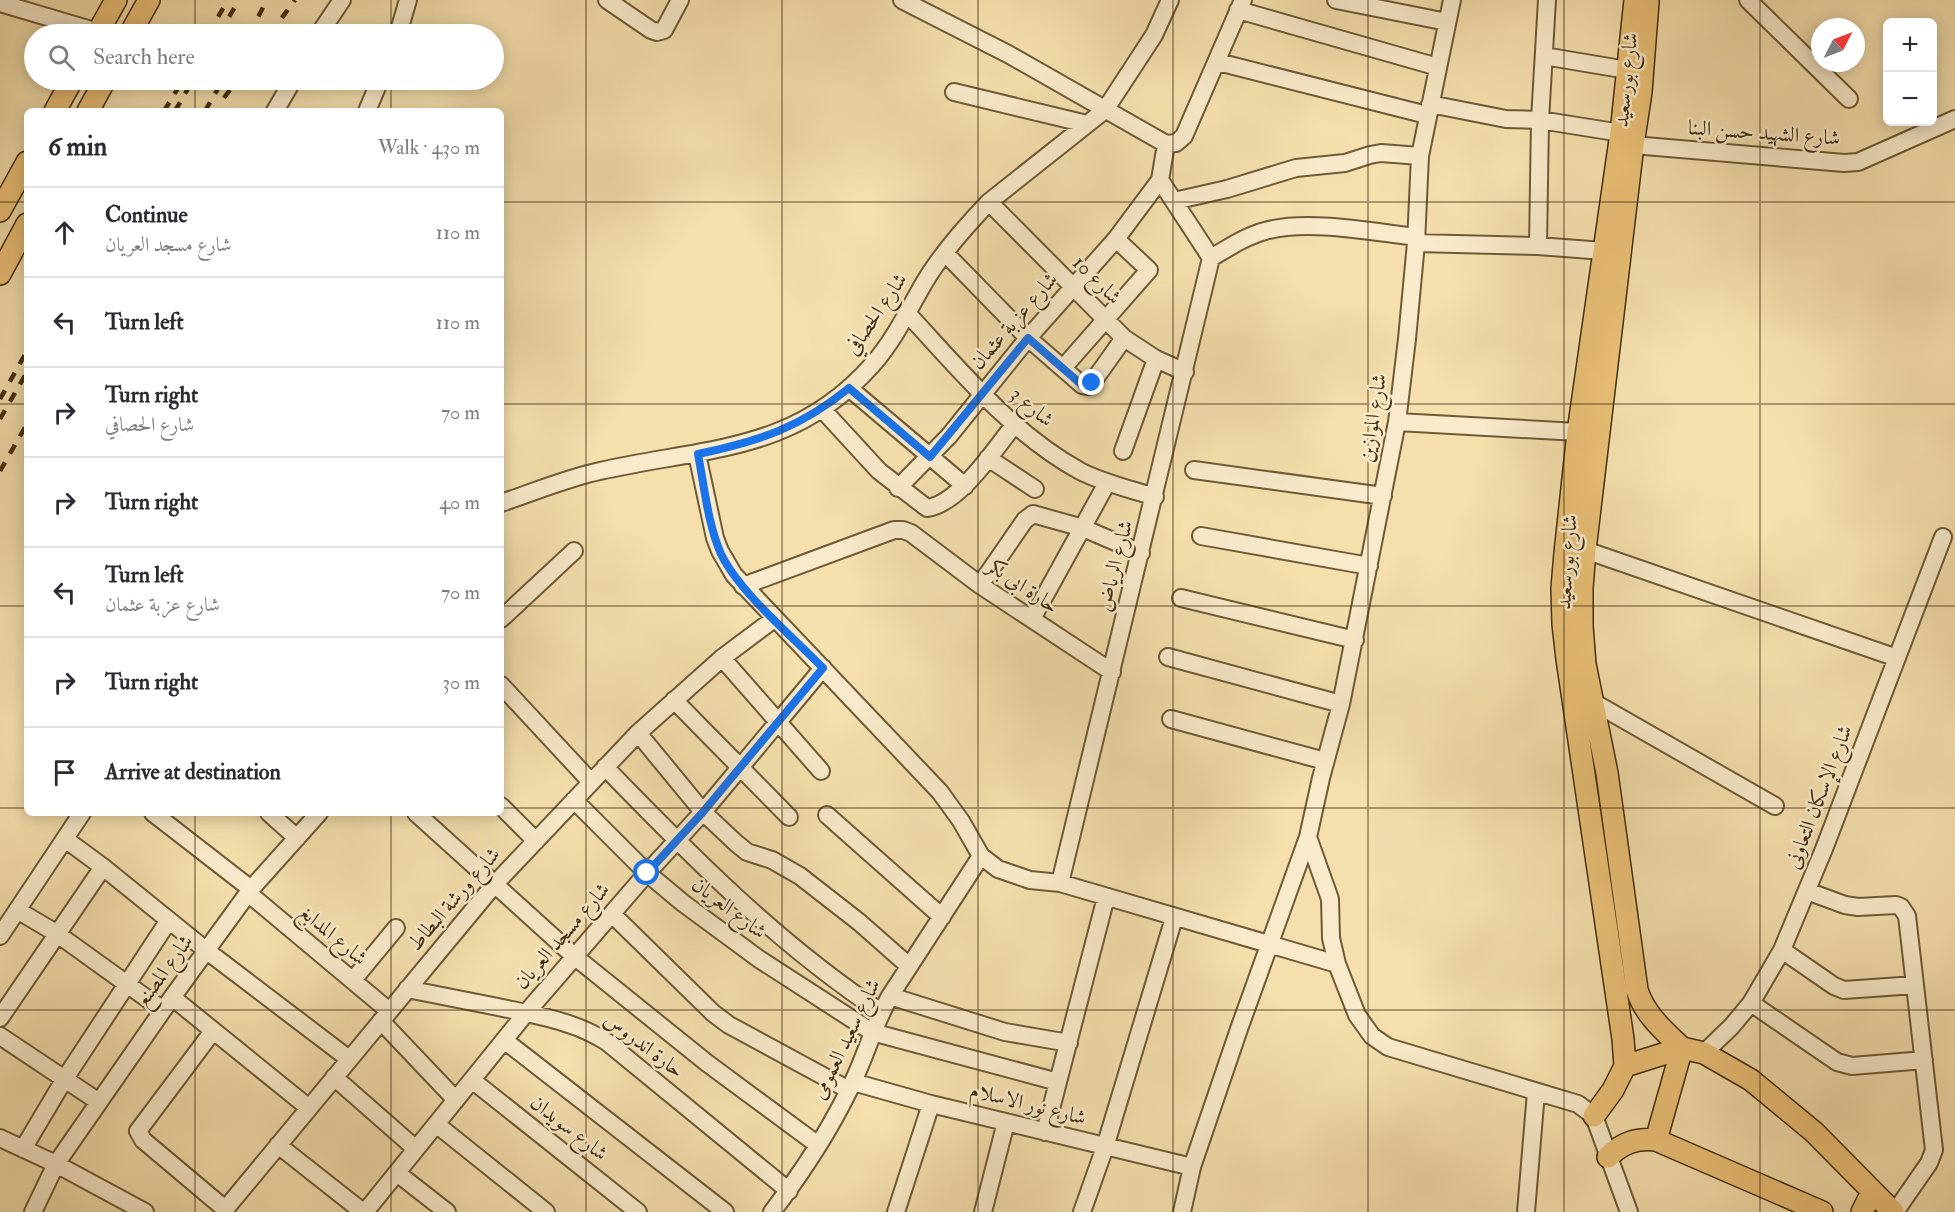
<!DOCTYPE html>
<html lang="en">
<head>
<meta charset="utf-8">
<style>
  :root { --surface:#fff; --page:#f7f7f7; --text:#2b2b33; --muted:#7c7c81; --line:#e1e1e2 }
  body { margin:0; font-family:"IM FELL Double Pica",Amiri,serif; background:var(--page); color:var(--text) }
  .controls { position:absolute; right:18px; top:18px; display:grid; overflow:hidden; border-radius:9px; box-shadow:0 3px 15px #0003 }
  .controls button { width:54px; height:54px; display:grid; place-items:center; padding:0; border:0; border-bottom:2px solid var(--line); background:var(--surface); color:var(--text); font:30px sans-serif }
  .compass { position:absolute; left:1811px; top:18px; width:54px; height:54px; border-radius:50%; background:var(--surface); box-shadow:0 3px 15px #0003; rotate:48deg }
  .stop { position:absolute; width:18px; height:18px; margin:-14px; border:4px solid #1a73e8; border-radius:50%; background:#fff }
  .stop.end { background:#1a73e8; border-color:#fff; box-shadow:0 2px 6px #0008 }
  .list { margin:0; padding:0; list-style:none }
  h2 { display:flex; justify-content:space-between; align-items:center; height:78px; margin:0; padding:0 24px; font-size:26px }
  h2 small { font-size:20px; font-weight:400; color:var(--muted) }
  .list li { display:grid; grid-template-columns:39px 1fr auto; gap:18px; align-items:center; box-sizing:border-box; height:90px; padding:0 24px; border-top:2px solid var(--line) }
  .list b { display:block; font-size:22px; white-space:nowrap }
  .list p { margin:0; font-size:20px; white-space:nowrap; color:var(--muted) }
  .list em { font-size:20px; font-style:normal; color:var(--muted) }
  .icon { flex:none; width:33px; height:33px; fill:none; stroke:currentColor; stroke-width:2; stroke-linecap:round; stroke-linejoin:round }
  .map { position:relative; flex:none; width:1955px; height:1212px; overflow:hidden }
  .search { position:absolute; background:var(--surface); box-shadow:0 3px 15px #0003; left:24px; top:24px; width:480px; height:66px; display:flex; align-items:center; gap:15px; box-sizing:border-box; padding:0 21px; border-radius:33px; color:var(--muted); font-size:22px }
  .panel { position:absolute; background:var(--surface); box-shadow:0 3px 15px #0003; left:24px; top:108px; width:480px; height:708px; border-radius:9px }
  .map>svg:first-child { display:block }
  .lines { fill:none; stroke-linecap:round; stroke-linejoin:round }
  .minor-casing { stroke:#6e5a36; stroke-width:20 }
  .major-casing { stroke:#422d0e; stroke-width:24 }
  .minor { stroke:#f8eaca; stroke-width:16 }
  .major { stroke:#eac076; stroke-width:21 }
  .rail { stroke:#422d0e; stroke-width:4.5; stroke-dasharray:10 10; stroke-linecap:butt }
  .route { stroke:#1a73e8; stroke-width:8 }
  .grid { fill:none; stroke:#422d0e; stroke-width:1.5; stroke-opacity:0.55 }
  .labels { text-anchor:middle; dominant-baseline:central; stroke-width:5; stroke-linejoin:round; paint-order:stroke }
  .street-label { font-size:21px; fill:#422d0e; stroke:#f8eaca }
</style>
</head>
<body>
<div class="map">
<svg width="1955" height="1212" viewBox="0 0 1955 1212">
  <rect width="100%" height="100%" fill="#f4dfad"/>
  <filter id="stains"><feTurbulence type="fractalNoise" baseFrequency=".00333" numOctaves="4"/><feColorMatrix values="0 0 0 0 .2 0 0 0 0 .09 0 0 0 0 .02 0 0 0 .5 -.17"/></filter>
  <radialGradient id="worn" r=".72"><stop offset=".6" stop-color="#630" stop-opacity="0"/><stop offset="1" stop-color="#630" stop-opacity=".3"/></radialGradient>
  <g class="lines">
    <g class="minor-casing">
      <path id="minor" d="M 607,0 L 651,30 L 657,32 L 664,30 L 680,0
        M 902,0 L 1008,54 L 1166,144 L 1176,143 L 1184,136 L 1243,0
        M 1336,0 L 1447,22
        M 1748,0 L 1849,99
        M 0,3 L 98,32
        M 1238,10 L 1438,67
        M 319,34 L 342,0
        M 398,34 L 408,0
        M 1544,56 L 1627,70
        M 1218,62 L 1427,115
        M 954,92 L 1087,124
        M 1430,104 L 1506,119 L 1540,120 L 1621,133
        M 275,111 L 293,80
        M 367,111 L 380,80
        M 1166,144 L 1160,180 L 1211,258
        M 1633,145 L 1844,163 L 1858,162 L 1955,119
        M 1174,201 L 1227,189 L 1296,168 L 1345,163 L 1370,155 L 1381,153 L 1420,156
        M 989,202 L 1124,338 L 1156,359 L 1185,372
        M 1416,243 L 1538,246 L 1604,251
        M 1538,246 L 1540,120 L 1547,0
        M 945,253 L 1028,338 L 1082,385 L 1089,386 L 1092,383 L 1124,338
        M 1211,258 C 1228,248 1246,236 1265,231 C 1308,219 1372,232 1417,237
        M 907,313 C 960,370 1011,433 1080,471 C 1103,483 1130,489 1155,497
        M 1063,368 L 1149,270 L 1116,239
        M 849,388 L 965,486
        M 822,409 L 879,471 L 927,508 C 959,504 995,449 1014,425
        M 1397,422 L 1578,432
        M 1123,451 L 1156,359
        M 697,454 L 715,538 L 720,551 L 734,575 L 940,792 L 961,821 L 981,856 L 998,869 L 1030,880 L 1060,883 L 1337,964
        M 988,458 L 1035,489
        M 1194,470 L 1383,496
        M 898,488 L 949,436 L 1028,338 L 1116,239 L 1160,180
        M 501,503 C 534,492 567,478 600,471 C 706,447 795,453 873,364 C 894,340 908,311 924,283 C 941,254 965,227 989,202 L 1105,110 L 1154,35 L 1170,0
        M 1201,536 L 1369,566
        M 1585,550 L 1897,658
        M 980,585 L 1025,520 L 1033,514 L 1083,528 L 1141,553
        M 743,586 L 894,530 L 903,530 L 911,533 L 980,585 L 1112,672
        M 1181,598 L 1355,640
        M 501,619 L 574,551
        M 1032,619 L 1107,483
        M 1168,657 L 1341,704
        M 722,658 L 821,771
        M 501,685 L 591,782
        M 674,700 L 789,817
        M 1593,702 L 1775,806
        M 1171,719 L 1325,761
        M 638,733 L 703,812 L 736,843 L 747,852 L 772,860 L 800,876 L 859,922 L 909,966
        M 605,767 C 690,855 778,944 881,1012
        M 574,800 L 647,873 L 683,903 L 759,959 L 872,1032 L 1058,1082
        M 501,806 L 536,841
        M 153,813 L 251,889
        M 269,813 L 297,838
        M 416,813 L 574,956 L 707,1063 L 818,1145
        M 827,815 L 942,917
        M 1308,837 L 1330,899 L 1331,938 L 1337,964 L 1357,1015 L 1372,1036 L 1388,1047 L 1578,1104 L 1594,1116 L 1629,1212
        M 65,839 L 103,867 L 207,951 L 349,1059
        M 1060,883 L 1211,258
        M 1807,891 L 1845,905 L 1858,907 L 1896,905 L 1901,907 L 1907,916 L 1934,1150 L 1929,1163 L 1895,1212
        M 248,893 L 389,1011
        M 17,910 L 56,933 L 163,1010
        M 612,914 L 713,1013 L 729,1025 L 849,1090
        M 0,936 L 82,813
        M 1782,950 L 1834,986 L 1844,990 L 1915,985
        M 353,980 L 396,928
        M 407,989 C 437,995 468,1001 498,1007 C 535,1015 575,1021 607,1042 L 789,1191
        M 890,996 L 1005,1032 L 1069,1043
        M 173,998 L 309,1108
        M 1751,1003 L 1837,1062 L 1852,1066 L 1924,1060
        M 0,1018 L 103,867
        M 381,1021 L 456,1100
        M 213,1031 L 138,1131 L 143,1140 L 225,1209
        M 0,1036 L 99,1102
        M 504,1040 L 725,1212
        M 1704,1053 L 1732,1026 L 1751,1003 L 1782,950 L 1824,849 L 1943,537
        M 334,1077 L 416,1149
        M 472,1080 L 638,1212
        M 853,1082 L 931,1104 L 1192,1167
        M 436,1124 L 546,1212
        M 1045,1132 L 1106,897
        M 0,1138 L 56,1164 L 145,1212
        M 278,1145 L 363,1212
        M 23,1149 L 64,1080 L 169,920
        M 397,1173 L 447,1212
        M 33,1212 L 56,1164 L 163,1010 L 251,889 L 319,813
        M 223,1212 L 494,885 L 638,733 L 722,658 L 774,619
        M 365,1212 L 526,1013 L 647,873 L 703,812 L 823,668
        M 772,1212 C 801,1174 828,1133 849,1090 C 865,1059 873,1026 890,996 L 981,856
        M 896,1212 L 931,1104
        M 983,1212 L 1006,1122
        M 1082,1212 L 1105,1147 L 1174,918
        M 1182,1212 L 1192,1167 L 1239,1029 L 1308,837 L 1321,778 L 1341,704 L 1397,422 L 1407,339 L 1416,243 L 1420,156 L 1452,0
        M 1526,1212 L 1536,1092"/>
    </g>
    <g class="major-casing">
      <path id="major" d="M 1648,2 L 1641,92 L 1633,145 L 1585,550 L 1582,588 L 1582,626 L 1585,664 L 1607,773 L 1637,990 C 1645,1015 1663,1030 1682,1048
        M 97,34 L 116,0
        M 130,34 L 149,0
        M 55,111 L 72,80
        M 88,111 L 105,80
        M 0,211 L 27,162
        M 0,274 L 27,224
        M 1625,1066 L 1682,1048 L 1704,1053 L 1751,1080 L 1814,1132 L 1893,1212
        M 1594,1116 L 1613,1090 L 1625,1066 L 1623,1039 L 1567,659 L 1563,624 L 1562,588 L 1565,553 L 1578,432 L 1621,133 L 1635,0
        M 1656,1140 L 1682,1048
        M 1608,1157 C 1622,1143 1636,1138 1656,1140 L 1822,1212
        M 1862,1212 L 1872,1192"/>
    </g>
    <use href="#minor" class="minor"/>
    <use href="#major" class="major"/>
    <path class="rail" d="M 208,34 L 228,0
      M 219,34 L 239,0
      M 249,34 L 267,0
      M 270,34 L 295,0
      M 224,98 L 237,80
      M 164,111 L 183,80
      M 175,111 L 193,80
      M 205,111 L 223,80
      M 0,399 L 27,351
      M 0,419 L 27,372
      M 0,471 L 27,424"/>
  </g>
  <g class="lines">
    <path class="route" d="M 647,873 L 703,812 L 823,668 C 792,636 740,593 721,554 C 708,525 704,485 698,454 C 759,441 800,428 849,388 L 930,457 L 1028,338 L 1082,385 L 1089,386 L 1092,383"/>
  </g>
  <path class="grid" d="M 195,0 L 195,34M 391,0 L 391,34M 586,0 L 586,1212M 782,0 L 782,1212M 978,0 L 978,1212M 1173,0 L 1173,1212M 1368,0 L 1368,1212M 1564,0 L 1564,1212M 1760,0 L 1760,1212M 195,80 L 195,111M 391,80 L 391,111M 0,202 L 27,202M 501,202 L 1955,202M 0,404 L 27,404M 501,404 L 1955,404M 0,606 L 27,606M 501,606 L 1955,606M 0,808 L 27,808M 501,808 L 1955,808M 195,813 L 195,1212M 391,813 L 391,1212M 0,1010 L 1955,1010"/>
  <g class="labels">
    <g class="street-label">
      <text transform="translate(1626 80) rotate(-84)">شارع بورسعيد</text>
      <text transform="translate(1764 133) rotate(4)">شارع الشهيد حسن البنا</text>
      <text transform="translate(1097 280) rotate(45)">شارع 10</text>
      <text transform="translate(876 314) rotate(-56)">شارع الحصافي</text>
      <text transform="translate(1014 321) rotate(-49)">شارع عزبة عثمان</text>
      <text transform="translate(1032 407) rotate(40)">شارع 3</text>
      <text transform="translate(1373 418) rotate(-81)">شارع الموازين</text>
      <text transform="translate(1567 562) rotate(-86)">شارع بورسعيد</text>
      <text transform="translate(1115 566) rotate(-76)">شارع الرياض</text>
      <text transform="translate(1023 586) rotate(34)">حارة ابى بكر</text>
      <text transform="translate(1819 797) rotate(-69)">شارع الإسكان التعاونى</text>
      <text transform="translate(454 899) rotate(-49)">شارع ورشة البطاط</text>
      <text transform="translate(729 908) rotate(37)">شارع العريان</text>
      <text transform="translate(333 935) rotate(40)">شارع المدابغ</text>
      <text transform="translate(562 936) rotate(-49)">شارع مسجد العريان</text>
      <text transform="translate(164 971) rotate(-54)">شارع المصنع</text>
      <text transform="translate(846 1039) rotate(-64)">شارع سعيد العمومى</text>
      <text transform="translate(644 1045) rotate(37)">حارة اندروس</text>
      <text transform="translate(1028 1104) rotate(14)">شارع نور الاسلام</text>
      <text transform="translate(569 1128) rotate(38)">شارع سويدان</text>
    </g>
  </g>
  <rect width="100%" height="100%" filter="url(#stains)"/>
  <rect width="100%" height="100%" fill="url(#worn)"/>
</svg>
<div class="controls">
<button>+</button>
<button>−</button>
</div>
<svg class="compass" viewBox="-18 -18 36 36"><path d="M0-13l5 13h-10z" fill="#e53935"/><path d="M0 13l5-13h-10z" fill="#7c7c81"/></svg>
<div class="stop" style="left:647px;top:873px"></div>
<div class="stop end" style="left:1092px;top:383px"></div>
<div class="search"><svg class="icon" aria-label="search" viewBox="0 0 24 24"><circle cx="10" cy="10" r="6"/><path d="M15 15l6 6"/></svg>Search here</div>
<section class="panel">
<h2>6 min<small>Walk · 430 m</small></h2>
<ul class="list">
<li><svg class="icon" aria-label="ahead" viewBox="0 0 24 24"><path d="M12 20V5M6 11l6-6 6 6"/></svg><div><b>Continue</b><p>شارع مسجد العريان</p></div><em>110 m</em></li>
<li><svg class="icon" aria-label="left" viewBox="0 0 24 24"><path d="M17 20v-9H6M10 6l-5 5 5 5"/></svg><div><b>Turn left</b></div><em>110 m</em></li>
<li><svg class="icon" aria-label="right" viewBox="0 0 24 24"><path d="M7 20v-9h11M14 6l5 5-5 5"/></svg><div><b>Turn right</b><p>شارع الحصافي</p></div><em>70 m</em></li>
<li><svg class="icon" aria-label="right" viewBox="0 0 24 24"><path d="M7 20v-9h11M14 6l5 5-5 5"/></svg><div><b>Turn right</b></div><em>40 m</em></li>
<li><svg class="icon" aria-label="left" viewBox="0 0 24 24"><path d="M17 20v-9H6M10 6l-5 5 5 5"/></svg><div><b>Turn left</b><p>شارع عزبة عثمان</p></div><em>70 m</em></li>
<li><svg class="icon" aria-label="right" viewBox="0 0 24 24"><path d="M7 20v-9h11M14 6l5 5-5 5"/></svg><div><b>Turn right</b></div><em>30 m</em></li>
<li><svg class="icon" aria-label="arrive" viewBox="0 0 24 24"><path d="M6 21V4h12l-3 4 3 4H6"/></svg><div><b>Arrive at destination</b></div></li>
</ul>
</section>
</div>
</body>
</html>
